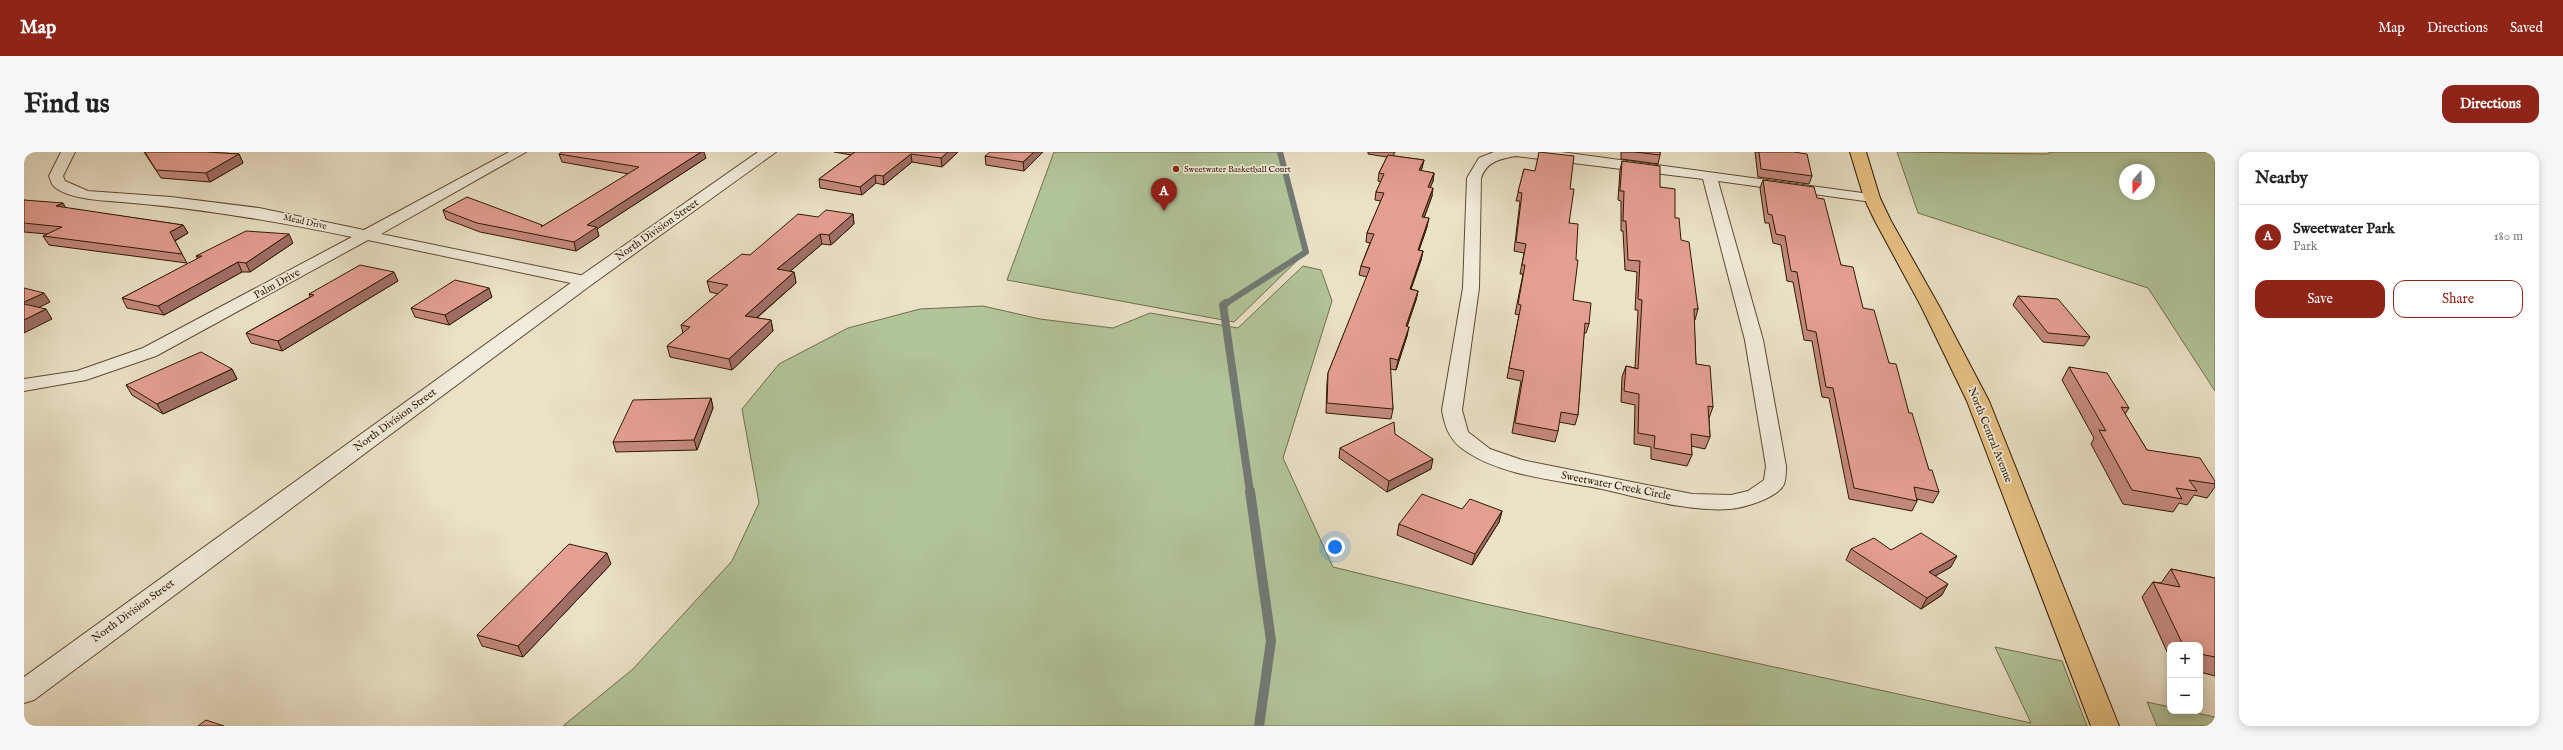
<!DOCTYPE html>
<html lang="en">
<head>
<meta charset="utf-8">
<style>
  :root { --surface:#fff; --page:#f6f6f6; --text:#222; --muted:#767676; --line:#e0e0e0; --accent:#8f2418 }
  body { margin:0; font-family:"IM FELL English",serif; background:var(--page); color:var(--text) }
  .controls { position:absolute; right:12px; bottom:12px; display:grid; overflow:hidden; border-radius:8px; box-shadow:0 2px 10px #0003 }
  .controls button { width:36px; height:36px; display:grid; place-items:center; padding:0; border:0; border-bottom:1px solid var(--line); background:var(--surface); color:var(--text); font:20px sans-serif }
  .compass { position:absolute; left:2095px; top:12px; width:36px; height:36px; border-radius:50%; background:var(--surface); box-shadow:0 2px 10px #0003; rotate:200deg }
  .you { position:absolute; left:1311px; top:395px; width:14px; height:14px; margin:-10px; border:3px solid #fff; border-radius:50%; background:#1a73e8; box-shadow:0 0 0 6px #1a73e833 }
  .badge { display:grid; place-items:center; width:26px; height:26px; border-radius:50%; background:var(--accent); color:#fff; font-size:13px; font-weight:700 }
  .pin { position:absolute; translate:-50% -33px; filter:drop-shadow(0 1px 2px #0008) }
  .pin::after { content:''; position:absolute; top:21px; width:14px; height:12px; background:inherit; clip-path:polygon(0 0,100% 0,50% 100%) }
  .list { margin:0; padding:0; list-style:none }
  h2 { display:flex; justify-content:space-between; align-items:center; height:52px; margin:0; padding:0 16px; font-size:17px }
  h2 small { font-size:13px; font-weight:400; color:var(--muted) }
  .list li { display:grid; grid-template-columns:26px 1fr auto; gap:12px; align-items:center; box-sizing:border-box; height:64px; padding:0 16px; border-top:1px solid var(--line) }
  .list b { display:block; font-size:15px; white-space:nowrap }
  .list p { margin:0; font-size:13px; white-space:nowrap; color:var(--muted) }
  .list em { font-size:13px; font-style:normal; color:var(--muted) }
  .actions { display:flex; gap:8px; padding:12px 16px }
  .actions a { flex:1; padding:9px 0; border:1px solid var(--accent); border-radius:12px; text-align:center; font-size:14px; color:var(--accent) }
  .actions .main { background:var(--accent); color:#fff }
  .map { position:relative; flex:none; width:2191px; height:574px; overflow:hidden; border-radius:12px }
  header { display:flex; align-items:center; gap:24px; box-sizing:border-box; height:56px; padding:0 20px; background:var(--accent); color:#fff }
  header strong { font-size:19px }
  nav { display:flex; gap:22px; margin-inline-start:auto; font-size:14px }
  .intro { display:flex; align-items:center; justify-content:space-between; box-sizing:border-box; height:96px; padding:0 24px }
  h1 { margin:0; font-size:28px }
  .button { padding:10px 18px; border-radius:12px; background:var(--accent); color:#fff; font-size:14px; font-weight:700 }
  main { display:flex; gap:24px; padding:0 24px }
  aside { flex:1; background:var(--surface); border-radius:12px; box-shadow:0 2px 10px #0003 }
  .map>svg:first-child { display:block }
  .green { fill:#b2c499; stroke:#726e4c; fill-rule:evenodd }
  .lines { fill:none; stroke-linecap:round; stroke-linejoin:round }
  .stream-far2 { stroke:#727a74; stroke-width:6 }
  .stream-far1 { stroke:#727a74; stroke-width:8 }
  .stream { stroke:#727a74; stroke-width:10 }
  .minor-casing { stroke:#5f4b32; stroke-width:2 }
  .tertiary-casing { stroke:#5f4b32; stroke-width:2 }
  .primary-casing { stroke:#311900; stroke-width:2 }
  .minor { fill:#f1ecdb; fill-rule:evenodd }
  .tertiary { fill:#f1ecdb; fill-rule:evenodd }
  .primary { fill:#e5c084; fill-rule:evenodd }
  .wall { fill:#c4897e; stroke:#311900 }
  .shaded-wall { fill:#a06f67; stroke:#311900 }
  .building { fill:#e49f93; stroke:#311900 }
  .poi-dot { fill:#8f2418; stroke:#f1ecdb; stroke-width:1.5 }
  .labels { text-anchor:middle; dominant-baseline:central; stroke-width:3.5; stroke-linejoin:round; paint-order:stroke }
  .far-poi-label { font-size:9px; fill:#311900; stroke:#f1ecdb; text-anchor:start }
  .far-street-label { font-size:9px; fill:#311900; stroke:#f1ecdb }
  .street-label { font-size:11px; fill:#311900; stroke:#f1ecdb }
</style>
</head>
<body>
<header>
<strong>Map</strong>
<nav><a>Map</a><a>Directions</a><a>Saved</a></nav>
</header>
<div class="intro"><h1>Find us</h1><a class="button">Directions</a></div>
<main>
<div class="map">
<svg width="2191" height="574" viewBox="0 0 2191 574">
  <rect width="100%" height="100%" fill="#eae1c7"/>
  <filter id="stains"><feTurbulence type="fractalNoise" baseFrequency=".005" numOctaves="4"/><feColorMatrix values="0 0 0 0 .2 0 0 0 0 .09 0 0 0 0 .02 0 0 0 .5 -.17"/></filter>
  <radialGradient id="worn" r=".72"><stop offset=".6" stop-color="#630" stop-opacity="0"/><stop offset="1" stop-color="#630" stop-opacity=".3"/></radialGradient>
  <path class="green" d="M 1030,0 L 1254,0 L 1282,100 L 1210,170 L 983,128 Z
    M 1873,0 L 2022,2 L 2028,0 L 2191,0 L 2191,239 L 2124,136 L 1894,61 ZM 2101,18 L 2125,18 L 2125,42 L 2101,42 Z
    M 1279,114 L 1297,118 L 1308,149 L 1259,306 L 1309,415 L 1457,451 L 2007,571 L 1971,495 L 2038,509 L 2063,574 L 539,574 L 609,517 L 708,409 L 735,351 L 718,257 L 755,212 L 824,176 L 896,157 L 959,154 L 1016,167 L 1089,176 L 1126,161 L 1214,176 Z
    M 2123,550 L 2146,555 L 2146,559 L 2163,559 L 2191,565 L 2191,574 L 2133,574 Z"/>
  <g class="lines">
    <path class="stream-far2" d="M 1201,152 L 1282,100 L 1256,0"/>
    <path class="stream-far1" d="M 1202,151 L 1199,153 L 1226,340"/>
    <path class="stream" d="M 1226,339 L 1247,489 L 1235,574"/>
    <g class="minor-casing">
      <path id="minor" d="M 37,0 L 51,0 L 39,24 L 41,29 L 64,39 L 147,45 L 235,56 L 340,78 L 485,0 L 502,0 L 357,82 L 561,124 L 569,129 L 561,134 L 344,88 L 132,204 L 62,228 L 0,239 L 0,227 L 53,219 L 119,196 L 328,85 C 247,68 167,55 85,49 C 70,48 37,45 28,32 L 25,24 Z
        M 1470,0 L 1537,0 L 1853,43 L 1855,46 L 1848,50 L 1694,29 L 1739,188 L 1762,314 C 1762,319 1762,327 1760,332 C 1754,346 1720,356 1706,357 C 1663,360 1619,346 1578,337 C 1535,328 1481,325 1443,300 C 1427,290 1421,277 1418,258 L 1439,136 L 1443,26 L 1455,6 ZM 1492,4 L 1679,27 L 1721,188 L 1742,314 L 1740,328 L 1724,339 L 1707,343 L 1668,342 L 1498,308 L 1466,297 L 1444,280 L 1438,258 L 1455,136 L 1457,26 C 1463,9 1476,7 1492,4 Z"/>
    </g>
    <g class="tertiary-casing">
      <path id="tertiary" d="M 734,0 L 752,0 L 567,133 L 10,548 L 0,551 L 0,525 L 555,125 Z"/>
    </g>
    <g class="primary-casing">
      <path id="primary" d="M 1826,0 L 1842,0 L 1856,46 L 1867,69 L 1915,154 L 1965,249 L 2095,574 L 2067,574 L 1943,249 L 1897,154 L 1851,69 L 1840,46 Z"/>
    </g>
    <use href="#minor" class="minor"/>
    <use href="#tertiary" class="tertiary"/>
    <use href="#primary" class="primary"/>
  </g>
  <path class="wall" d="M 120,0 L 182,0 L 215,2 L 219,11 L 186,30 L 137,26 Z
    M 810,0 L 934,0 L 918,15 L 888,10 L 860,33 L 852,31 L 838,43 L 796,36 L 795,27 L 827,3 Z
    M 1019,0 L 1000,19 L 962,13 L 961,4 Z
    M 1344,0 L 1371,0 L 1369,4 L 1400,8 L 1397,19 L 1410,21 L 1409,29 L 1406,35 L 1408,44 L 1400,66 L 1403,75 L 1395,98 L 1399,99 L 1397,108 L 1387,137 L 1394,139 L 1392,148 L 1383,174 L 1383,184 L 1372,218 L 1366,217 L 1369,257 L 1367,267 L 1302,261 L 1303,231 L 1304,221 L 1343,125 L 1335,123 L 1337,114 L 1346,91 L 1342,90 L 1343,81 L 1357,49 L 1351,48 L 1352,40 L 1357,30 L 1354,29 L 1355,21 L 1363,5 L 1344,2 Z
    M 1597,0 L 1636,0 L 1636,3 L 1634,12 L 1597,7 Z
    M 1731,0 L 1770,0 L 1788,24 L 1785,32 L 1734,25 Z
    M 535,2 L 682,6 L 573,77 L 575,84 L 552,99 L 456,80 L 422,67 L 419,58 L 518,73 L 519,74 L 605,22 L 538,10 Z
    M 1598,9 L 1636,35 L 1651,66 L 1674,157 L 1671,168 L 1670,168 L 1672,212 L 1689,255 L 1685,266 L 1686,285 L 1681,297 L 1667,294 L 1668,303 L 1663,314 L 1627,307 L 1627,295 L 1610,292 L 1611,253 L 1597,250 L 1598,225 L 1602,214 L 1611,216 L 1614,158 L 1611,158 L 1613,120 L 1601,118 L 1599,79 L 1597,79 L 1597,49 L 1594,48 L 1596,18 Z
    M 1500,17 L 1546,37 L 1545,71 L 1549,148 L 1565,172 L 1562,181 L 1560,181 L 1554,263 L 1551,273 L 1535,270 L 1534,279 L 1531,290 L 1488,281 L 1497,229 L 1483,226 L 1495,163 L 1491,162 L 1499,122 L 1496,122 L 1500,101 L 1490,99 L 1496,49 L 1492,49 Z
    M 1739,28 L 1793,46 L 1817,113 L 1839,156 L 1865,211 L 1885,261 L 1905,318 L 1915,340 L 1909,351 L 1893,347 L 1893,349 L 1888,359 L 1825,347 L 1805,246 L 1798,245 L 1788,189 L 1780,188 L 1769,130 L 1763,129 L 1757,93 L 1749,91 L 1745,71 L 1741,71 L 1736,36 Z
    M 0,48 L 41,56 L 159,73 L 164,81 L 151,89 L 163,111 L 25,93 L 19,84 L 23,82 L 0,80 Z
    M 829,62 L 830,72 L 807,93 L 798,92 L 765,120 L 770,120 L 772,131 L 733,166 L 747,168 L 749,179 L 708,218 L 646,205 L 643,194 L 659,181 L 657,173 L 694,142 L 686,140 L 683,129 L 726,103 Z
    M 269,91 L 226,120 L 218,120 L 140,163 L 103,156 L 98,146 L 174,107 L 172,104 Z
    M 374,129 L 258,199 L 227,191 L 222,181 L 286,145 L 285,142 Z
    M 1994,144 L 2066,185 L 2060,194 L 2019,190 L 1989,153 Z
    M 468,145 L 425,173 L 391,165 L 387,156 Z
    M 2045,215 L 2105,256 L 2101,262 L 2123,298 L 2191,329 L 2191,335 L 2183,346 L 2170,343 L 2163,353 L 2155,351 L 2149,360 L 2099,352 L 2067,292 L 2070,286 L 2038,228 Z
    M 208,217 L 213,227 L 139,262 L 108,243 L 102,233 Z
    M 687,246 L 689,256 L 673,298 L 592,300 L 589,290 Z
    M 1371,282 L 1407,317 L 1363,340 L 1315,306 L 1316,296 Z
    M 1438,357 L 1478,359 L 1475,370 L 1448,413 L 1373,383 L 1375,372 Z
    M 1827,397 L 1867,398 L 1927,415 L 1911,424 L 1918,443 L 1897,457 L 1822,408 Z
    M 587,412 L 499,505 L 458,494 L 453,483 Z
    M 2147,417 L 2191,426 L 2191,524 L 2176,520 L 2176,493 L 2146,493 L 2146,506 L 2118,445 L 2129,430 L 2137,431 Z"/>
  <path class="shaded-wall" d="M 677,0 L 680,0 L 682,6 L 573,77 L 575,84 L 552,99 L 550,90 L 563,73 Z
    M 924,0 L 934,0 L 918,15 L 917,6 Z
    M 1010,0 L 1019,0 L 1000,19 L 999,10 Z
    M 215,2 L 219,11 L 186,30 L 182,21 Z
    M 887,2 L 888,10 L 860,33 L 859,24 Z
    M 1400,8 L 1398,16 L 1394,27 L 1395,18 Z
    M 1410,21 L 1409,29 L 1403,44 L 1404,35 Z
    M 851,23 L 852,31 L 838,43 L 836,35 Z
    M 1409,36 L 1408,44 L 1397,74 L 1398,65 Z
    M 39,51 L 44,60 L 32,54 Z
    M 829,62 L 830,72 L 807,93 L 805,83 Z
    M 1405,66 L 1403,75 L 1392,107 L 1394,98 Z
    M 159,73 L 164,81 L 150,89 L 146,80 Z
    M 265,82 L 269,91 L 226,120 L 222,111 Z
    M 796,82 L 798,92 L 756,128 L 753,117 Z
    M 1399,99 L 1397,108 L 1384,146 L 1386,137 Z
    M 214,110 L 218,120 L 140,163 L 134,154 Z
    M 370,120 L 374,129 L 258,199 L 254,189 Z
    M 770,120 L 772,131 L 723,174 L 721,164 Z
    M 465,136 L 468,145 L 425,173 L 421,163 Z
    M 1394,139 L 1392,148 L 1380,184 L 1382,174 Z
    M 20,141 L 26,150 L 4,161 L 0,155 L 0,150 Z
    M 22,157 L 28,167 L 0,181 L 0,168 Z
    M 747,168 L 749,179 L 708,218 L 705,207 Z
    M 1385,175 L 1383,184 L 1372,218 L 1374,208 Z
    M 208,217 L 213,227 L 139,262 L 133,252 Z
    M 687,246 L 689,256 L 673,298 L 670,288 Z
    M 1409,307 L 1407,317 L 1363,340 L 1365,329 Z
    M 1478,359 L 1475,370 L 1448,413 L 1451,402 Z
    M 583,401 L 587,412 L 499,505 L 494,494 Z
    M 1933,404 L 1927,415 L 1899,431 L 1905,420 Z
    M 1924,432 L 1918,443 L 1897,457 L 1903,446 Z"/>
  <path class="building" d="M 121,0 L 182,0 L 215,2 L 182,21 L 132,18 Z
    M 538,0 L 677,0 L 563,73 L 573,75 L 550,90 L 453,71 L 419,58 L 443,45 L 518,73 L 517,75 L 615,15 L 535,2 Z
    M 831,0 L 924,0 L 917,6 L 887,2 L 859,24 L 851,23 L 836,35 L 795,27 Z
    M 966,0 L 1010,0 L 999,10 L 961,4 Z
    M 1515,0 L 1550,4 L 1546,37 L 1550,37 L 1545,71 L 1554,72 L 1552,108 L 1554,108 L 1549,148 L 1567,151 L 1565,172 L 1561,171 L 1554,263 L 1537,260 L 1534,279 L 1491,271 L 1500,219 L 1485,216 L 1497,153 L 1494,152 L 1501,113 L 1498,113 L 1502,92 L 1492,90 L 1498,41 L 1494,40 L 1500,17 L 1511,19 Z
    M 1611,0 L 1636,0 L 1636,3 Z
    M 1735,0 L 1770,0 L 1783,2 L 1788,24 L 1737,17 Z
    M 1364,3 L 1400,8 L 1395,18 L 1410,21 L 1404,35 L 1409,36 L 1398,65 L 1405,66 L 1394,98 L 1399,99 L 1386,137 L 1394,139 L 1382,174 L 1385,175 L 1374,208 L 1366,206 L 1369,257 L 1303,251 L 1304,221 L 1346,116 L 1337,114 L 1350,82 L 1343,81 L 1360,41 L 1352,40 L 1360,22 L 1355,21 Z
    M 1598,9 L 1636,14 L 1636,35 L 1651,37 L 1651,66 L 1655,66 L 1657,88 L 1665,90 L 1674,157 L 1670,157 L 1672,212 L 1686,214 L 1689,255 L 1684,254 L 1686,285 L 1667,282 L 1668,303 L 1630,296 L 1631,284 L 1614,281 L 1615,242 L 1600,239 L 1602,214 L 1614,217 L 1618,148 L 1614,147 L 1616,109 L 1604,108 L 1602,69 L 1599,69 L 1600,39 L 1596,39 Z
    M 1739,28 L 1790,35 L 1793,46 L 1800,47 L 1817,113 L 1829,115 L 1839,156 L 1850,158 L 1865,211 L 1872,212 L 1885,261 L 1888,261 L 1905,318 L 1908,318 L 1915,340 L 1890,335 L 1893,349 L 1830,336 L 1809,236 L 1802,235 L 1792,180 L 1783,178 L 1773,120 L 1767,119 L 1761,84 L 1752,82 L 1748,63 L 1744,62 Z
    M 0,48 L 39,51 L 32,54 L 159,73 L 146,80 L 158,102 L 19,84 L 38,75 L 0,71 Z
    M 802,58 L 829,62 L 805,83 L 796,82 L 753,117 L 770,120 L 721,164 L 747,168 L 705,207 L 643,194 L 666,175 L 657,173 L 704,133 L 683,129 L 718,102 L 726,103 L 774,62 L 794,65 Z
    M 222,79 L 265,82 L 222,111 L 214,110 L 134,154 L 98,146 L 178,104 L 172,104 Z
    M 336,113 L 370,120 L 254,189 L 222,181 L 290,143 L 285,142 Z
    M 431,128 L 465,136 L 421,163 L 387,156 Z
    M 0,136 L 20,141 L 0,150 Z
    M 1994,144 L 2034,147 L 2066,185 L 2024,181 Z
    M 0,152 L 22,157 L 0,168 Z
    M 177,200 L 208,217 L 133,252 L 102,233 Z
    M 2045,215 L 2083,221 L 2105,256 L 2097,255 L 2123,298 L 2176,306 L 2191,329 L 2191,332 L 2165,328 L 2173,339 L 2152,336 L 2158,347 L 2108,338 L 2075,278 L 2082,279 Z
    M 687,246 L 670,288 L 589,290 L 609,248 Z
    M 1370,270 L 1371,282 L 1409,307 L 1365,329 L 1316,296 Z
    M 1398,342 L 1438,357 L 1446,347 L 1478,359 L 1451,402 L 1375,372 Z
    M 1897,381 L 1933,404 L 1905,420 L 1924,432 L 1903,446 L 1827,397 L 1850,386 L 1867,398 Z
    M 545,392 L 583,401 L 494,494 L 453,483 Z
    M 2147,417 L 2191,426 L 2191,505 L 2176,502 L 2176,493 L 2159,493 L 2129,430 L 2156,435 Z
    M 182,568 L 200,574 L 174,574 Z"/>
  <circle class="poi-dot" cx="1152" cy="17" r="4"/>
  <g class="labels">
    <g class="far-poi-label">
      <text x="1160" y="17">Sweetwater Basketball Court</text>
    </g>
    <g class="far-street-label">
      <text transform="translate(281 70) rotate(12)">Mead Drive</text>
    </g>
    <g class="street-label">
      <text transform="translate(633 78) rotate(-35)">North Division Street</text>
      <text transform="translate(253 132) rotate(-29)">Palm Drive</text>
      <text transform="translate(371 268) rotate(-36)">North Division Street</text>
      <text transform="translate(1966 283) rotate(68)">North Central Avenue</text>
      <text transform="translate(1592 334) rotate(11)">Sweetwater Creek Circle</text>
      <text transform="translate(109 459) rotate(-36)">North Division Street</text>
    </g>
  </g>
  <rect width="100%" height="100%" filter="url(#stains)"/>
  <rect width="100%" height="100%" fill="url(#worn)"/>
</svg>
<div class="controls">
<button>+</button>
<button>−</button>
</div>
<svg class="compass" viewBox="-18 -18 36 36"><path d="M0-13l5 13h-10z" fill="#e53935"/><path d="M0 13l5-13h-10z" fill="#767676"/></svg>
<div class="you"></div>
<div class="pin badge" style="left:1140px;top:59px">A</div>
</div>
<aside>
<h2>Nearby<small></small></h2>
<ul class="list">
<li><span class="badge">A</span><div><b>Sweetwater Park</b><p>Park</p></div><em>180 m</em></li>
</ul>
<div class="actions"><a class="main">Save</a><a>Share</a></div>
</aside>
</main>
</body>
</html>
